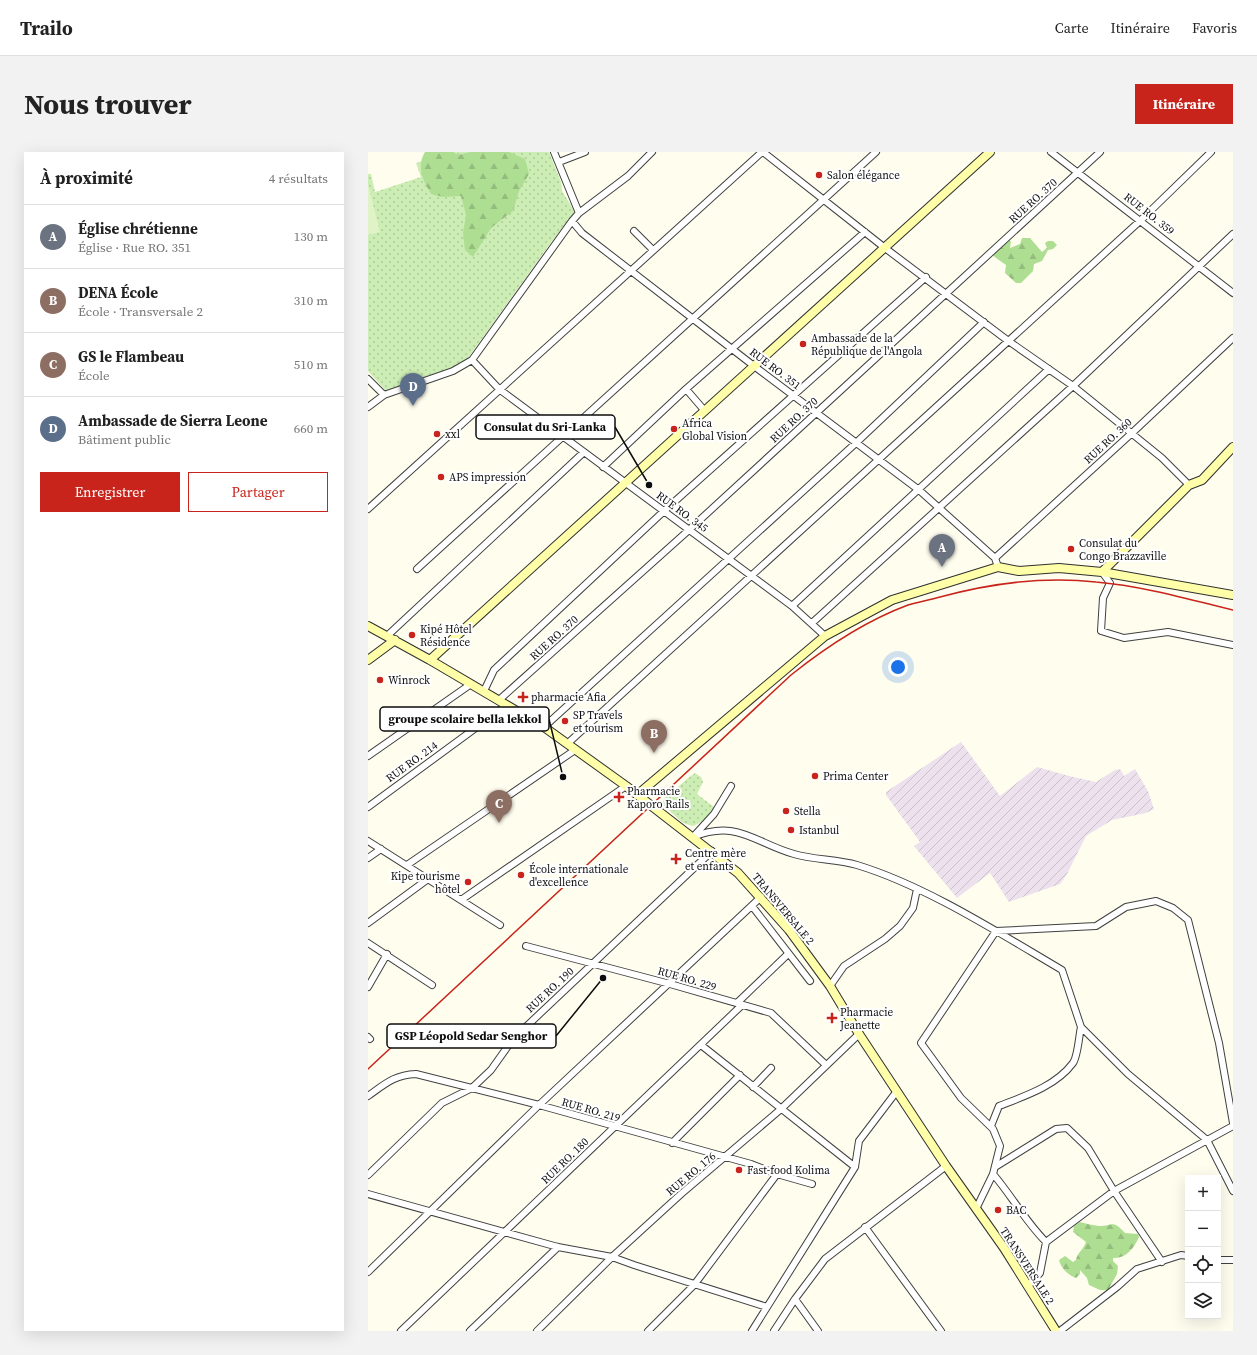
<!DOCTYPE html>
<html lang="fr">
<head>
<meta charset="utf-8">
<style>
  :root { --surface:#fff; --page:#f2f2f2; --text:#222; --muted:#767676; --line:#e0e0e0; --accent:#c8241b }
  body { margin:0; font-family:"Source Serif 4",serif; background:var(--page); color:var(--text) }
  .controls { position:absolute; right:12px; bottom:12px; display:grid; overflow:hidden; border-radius:0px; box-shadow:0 4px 16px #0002 }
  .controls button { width:36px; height:36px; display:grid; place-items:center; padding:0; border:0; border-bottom:1px solid var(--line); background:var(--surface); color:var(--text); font:20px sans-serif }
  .you { position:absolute; left:530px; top:515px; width:14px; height:14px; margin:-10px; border:3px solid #fff; border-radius:50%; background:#1a73e8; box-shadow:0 0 0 6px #1a73e833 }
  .badge { display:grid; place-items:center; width:26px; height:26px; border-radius:50%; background:var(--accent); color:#fff; font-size:13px; font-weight:700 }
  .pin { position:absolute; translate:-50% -33px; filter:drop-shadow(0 1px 2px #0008) }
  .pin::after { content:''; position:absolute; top:21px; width:14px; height:12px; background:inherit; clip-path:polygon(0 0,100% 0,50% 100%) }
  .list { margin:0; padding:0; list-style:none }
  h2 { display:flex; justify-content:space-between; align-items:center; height:52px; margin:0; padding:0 16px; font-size:17px }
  h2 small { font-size:13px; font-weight:400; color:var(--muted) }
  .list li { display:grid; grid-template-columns:26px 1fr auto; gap:12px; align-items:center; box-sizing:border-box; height:64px; padding:0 16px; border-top:1px solid var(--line) }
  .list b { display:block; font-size:15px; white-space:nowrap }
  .list p { margin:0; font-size:13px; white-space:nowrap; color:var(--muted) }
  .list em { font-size:13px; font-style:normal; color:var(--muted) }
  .actions { display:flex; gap:8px; padding:12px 16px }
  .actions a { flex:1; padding:9px 0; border:1px solid var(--accent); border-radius:0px; text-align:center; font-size:14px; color:var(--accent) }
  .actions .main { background:var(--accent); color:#fff }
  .icon { flex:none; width:22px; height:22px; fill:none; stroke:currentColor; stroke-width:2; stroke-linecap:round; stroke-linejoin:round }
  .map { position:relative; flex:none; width:865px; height:1179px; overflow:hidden; border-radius:0px }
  header { display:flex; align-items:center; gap:24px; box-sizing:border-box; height:56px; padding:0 20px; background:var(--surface); border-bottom:1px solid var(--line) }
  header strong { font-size:19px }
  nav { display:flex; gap:22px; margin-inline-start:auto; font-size:14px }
  .intro { display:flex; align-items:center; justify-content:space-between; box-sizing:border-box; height:96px; padding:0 24px }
  h1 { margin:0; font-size:28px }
  .button { padding:10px 18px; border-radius:0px; background:var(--accent); color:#fff; font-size:14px; font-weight:700 }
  main { display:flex; gap:24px; padding:0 24px }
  aside { flex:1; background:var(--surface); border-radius:0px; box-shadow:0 4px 16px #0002 }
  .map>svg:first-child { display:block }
  .industrial { fill:url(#industrial-furrows) }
  .grass { fill:url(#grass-dots) }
  .forest { fill:url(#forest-firs) }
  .pitch { fill:#dff3c7 }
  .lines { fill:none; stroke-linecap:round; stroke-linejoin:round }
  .street-casing { stroke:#404040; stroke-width:8 }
  .secondary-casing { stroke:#2f2f2f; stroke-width:10 }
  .street { stroke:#fff; stroke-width:6 }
  .secondary { stroke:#fffea9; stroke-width:8 }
  .rail { stroke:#c8241b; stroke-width:1.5 }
  .poi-dot { fill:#c8241b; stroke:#fff; stroke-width:1.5 }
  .labels { text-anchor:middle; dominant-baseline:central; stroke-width:4; stroke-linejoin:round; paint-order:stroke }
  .poi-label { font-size:11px; fill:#0d0d0d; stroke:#fff; text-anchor:start }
  .street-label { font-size:11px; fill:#0d0d0d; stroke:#fff }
  .leader { fill:none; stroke:#0d0d0d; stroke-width:1.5 }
  .callout-dot { fill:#0d0d0d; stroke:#fff; stroke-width:1.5 }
  .callout { fill:#fff; stroke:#0d0d0d; stroke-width:1.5 }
  .callout-label { font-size:12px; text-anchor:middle; font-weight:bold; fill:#0d0d0d }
</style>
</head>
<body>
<header>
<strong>Trailo</strong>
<nav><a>Carte</a><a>Itinéraire</a><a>Favoris</a></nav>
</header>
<div class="intro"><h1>Nous trouver</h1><a class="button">Itinéraire</a></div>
<main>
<aside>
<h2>À proximité<small>4 résultats</small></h2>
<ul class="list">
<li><span class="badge" style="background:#6b7280">A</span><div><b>Église chrétienne</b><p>Église · Rue RO. 351</p></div><em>130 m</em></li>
<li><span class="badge" style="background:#8d6e63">B</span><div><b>DENA École</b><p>École · Transversale 2</p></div><em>310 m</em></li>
<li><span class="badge" style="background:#8d6e63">C</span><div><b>GS le Flambeau</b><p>École</p></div><em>510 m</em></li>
<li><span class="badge" style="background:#5c6f8a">D</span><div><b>Ambassade de Sierra Leone</b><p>Bâtiment public</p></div><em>660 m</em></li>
</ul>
<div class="actions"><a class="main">Enregistrer</a><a>Partager</a></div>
</aside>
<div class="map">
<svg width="865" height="1179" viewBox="0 0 865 1179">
  <defs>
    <pattern id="industrial-furrows" width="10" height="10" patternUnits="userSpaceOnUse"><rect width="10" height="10" fill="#ede1ed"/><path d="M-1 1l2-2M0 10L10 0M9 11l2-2" fill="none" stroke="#cac0ca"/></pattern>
    <pattern id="grass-dots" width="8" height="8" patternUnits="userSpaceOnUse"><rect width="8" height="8" fill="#ccedb4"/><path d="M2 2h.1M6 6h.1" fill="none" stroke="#aeca9a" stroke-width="1.8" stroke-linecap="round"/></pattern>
    <pattern id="forest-firs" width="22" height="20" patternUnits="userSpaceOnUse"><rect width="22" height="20" fill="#adde92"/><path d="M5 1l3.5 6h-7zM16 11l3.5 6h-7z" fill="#94bd7d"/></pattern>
  </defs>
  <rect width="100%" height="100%" fill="#fffdee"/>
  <path class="industrial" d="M 593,590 L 632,644 L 669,615 L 701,624 L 728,630 L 747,618 L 752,617 L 756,624 L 767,617 L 780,639 L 786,657 L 778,661 L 744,668 L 718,684 L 698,724 L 692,732 L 641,750 L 622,721 L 589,746 L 546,694 L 552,690 L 518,643 L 518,640 Z"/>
  <path class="grass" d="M 86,0 L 181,0 L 193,30 L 194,39 L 207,60 L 184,89 L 100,206 L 83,216 L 18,239 L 0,219 L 0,22 L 3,22 L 7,40 L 53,25 L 48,11 Z
    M 327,621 L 333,625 L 335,630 L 329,642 L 346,655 C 344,665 334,670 325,674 L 315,671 L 294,652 L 298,643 C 310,637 316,628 327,621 Z"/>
  <path class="forest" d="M 57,0 L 85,0 L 90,3 L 103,0 L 141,0 L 157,7 L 161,22 L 151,39 L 145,59 L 123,76 L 105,105 L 97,98 L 95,81 L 98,63 L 93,44 L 75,45 L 63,42 C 55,28 48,15 57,0 Z
    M 654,86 L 662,86 L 674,100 L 679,96 L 677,91 L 680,89 L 685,89 L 689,93 L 685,97 L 680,98 L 674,109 L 666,112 L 665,119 L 653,131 L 648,131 L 637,121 L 638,113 L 624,103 L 625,100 L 634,95 L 640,88 L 643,89 L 642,96 L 652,92 Z
    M 712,1070 C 715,1071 729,1074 731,1074 C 746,1074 744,1067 757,1081 L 770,1082 L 771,1085 C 766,1096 758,1107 745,1106 L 745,1109 L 750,1114 L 749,1122 L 740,1138 L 732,1138 L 721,1133 L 719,1126 L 712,1118 L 712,1122 L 708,1126 C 701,1124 692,1115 691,1108 L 697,1104 L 705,1110 L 708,1108 C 709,1101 716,1097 718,1090 L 705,1080 L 706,1074 Z"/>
  <path class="pitch" d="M 0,32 L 12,80 L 0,83 Z"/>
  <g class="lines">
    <g class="street-casing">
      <path id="street" d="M 186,0 L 211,61
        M 395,0 L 517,96 L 639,188 L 705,234 L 794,306 L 821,333
        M 683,0 L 865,141
        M 191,10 L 217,0
        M 204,69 L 214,81 L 386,214 L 551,338 L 627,406 L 630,415
        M 266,79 L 285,98
        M 104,208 L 131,237 L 424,454 L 457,484
        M 0,227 L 16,243
        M 318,237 L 336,258
        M 0,255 L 16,243 L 85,219 L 104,208 L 204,69 L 211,61 L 260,24 L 284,0
        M 235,315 L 318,237 L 497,80
        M 0,357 L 394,0
        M 627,406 L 764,281 L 865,186
        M 49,417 L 508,0
        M 734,420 L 742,431 L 735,446 L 733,479 L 756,486 L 800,480 L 865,493
        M 424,454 L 681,217
        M 444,471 L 705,234 L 865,82
        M 19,484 L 216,300
        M 116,539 L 126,518 L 296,359 L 558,125
        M 131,548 L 322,377 L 732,0
        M 176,575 L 489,290 L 616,170
        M 199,592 L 773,68 L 843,0
        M 0,604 L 103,532
        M 363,634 L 346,662 L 325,685 C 369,667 387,691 426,702 C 446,708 468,707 489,713 C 558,734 631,781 694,818 L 713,875 L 760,922 L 839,988 L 865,1039
        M 0,655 L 139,553
        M 0,689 L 132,773
        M 0,706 L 13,697
        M 39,713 L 207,598
        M 93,748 L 258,634
        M 384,754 L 442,829
        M 0,771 L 60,727
        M 0,791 L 64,833
        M 158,794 L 302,832 L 403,861 L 458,913
        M 462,834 L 476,814 L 517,787 L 532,774 L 545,756 L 549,737
        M 0,835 L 19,802
        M 369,851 L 420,802
        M 0,885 L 2,887
        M 333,893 L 487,1015
        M 385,935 L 403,916
        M 0,944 C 17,932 26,923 48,922 L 171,953 L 383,1012 L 409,1022 L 444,1032
        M 623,974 L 631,954 C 657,944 688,934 705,911 C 710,904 711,883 713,875
        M 304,991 L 372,923
        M 627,1015 L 688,977 L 699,976 L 720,996 L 746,1039 L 794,1110
        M 625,1022 C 644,1044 657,1069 678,1090 L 672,1121 L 660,1134
        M 0,1023 L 74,951 L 104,936 L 123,918 L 145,887 L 344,699
        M 0,1042 L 190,1095 L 244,1105 L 266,1113 L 399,1155
        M 608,1057 L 625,1022 L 632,994 L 625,977 L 593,946 L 553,891 L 628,779 L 728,774 L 758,755 L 788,749 L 805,756 L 820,768 L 851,891 L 865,971
        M 497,1075 L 573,1179
        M 678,1090 L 746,1039 L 865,974
        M 850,1108 L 865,1108
        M 0,1120 L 171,953 L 393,745
        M 427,1147 L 450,1179
        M 33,1179 L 374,853
        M 102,1179 L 190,1095
        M 169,1179 L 244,1105 L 313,1042 L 413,957 L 491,882
        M 280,1179 L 326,1133 L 409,1022
        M 384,1179 L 487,1015 L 491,989 L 529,939
        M 406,1179 L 427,1147 L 457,1107 L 578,1014
        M 692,1179 L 749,1135 L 769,1117 L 813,1103 L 820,1104"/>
    </g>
    <g class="secondary-casing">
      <path id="secondary" d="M 734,420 L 821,333 L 834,328 L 865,295
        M 0,474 L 62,508 L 176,575 L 258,634 L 370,721 L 421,778 L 462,834 L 491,882 L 578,1014 L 636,1096 L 688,1179
        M 0,508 L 27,488
        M 62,508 L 622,0
        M 269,643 L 457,484 L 524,448 L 630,415 L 651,419 L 691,416 L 734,420 L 865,443"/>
    </g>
    <use href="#street" class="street"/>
    <use href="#secondary" class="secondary"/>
    <path class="rail" d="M 0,917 L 423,523 C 458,495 497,469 540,453 C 550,450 562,448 572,445 C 624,431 675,424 728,430 C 774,434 820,447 865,458"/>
  </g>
  <g class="poi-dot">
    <circle cx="451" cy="23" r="4"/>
    <circle cx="435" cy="192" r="4"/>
    <circle cx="306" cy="277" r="4"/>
    <circle cx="69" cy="282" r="4"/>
    <circle cx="73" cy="325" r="4"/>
    <circle cx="703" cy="397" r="4"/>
    <circle cx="44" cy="483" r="4"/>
    <circle cx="12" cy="528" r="4"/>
    <path d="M153 539h4v4h4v4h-4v4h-4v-4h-4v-4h4z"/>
    <circle cx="197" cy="569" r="4"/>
    <circle cx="447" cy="624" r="4"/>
    <path d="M249 639h4v4h4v4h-4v4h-4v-4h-4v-4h4z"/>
    <circle cx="418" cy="659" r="4"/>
    <circle cx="423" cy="678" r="4"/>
    <path d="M306 701h4v4h4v4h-4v4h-4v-4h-4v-4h4z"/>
    <circle cx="153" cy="723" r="4"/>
    <circle cx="100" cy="730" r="4"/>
    <path d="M462 860h4v4h4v4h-4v4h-4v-4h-4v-4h4z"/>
    <circle cx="371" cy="1018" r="4"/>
    <circle cx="630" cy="1058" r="4"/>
  </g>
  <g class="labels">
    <g class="poi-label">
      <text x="459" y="23">Salon élégance</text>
      <text x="443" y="186">Ambassade de la<tspan x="443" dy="13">République de l'Angola</tspan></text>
      <text x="314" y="271">Africa<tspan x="314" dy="13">Global Vision</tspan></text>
      <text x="77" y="282">xxl</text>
      <text x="81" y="325">APS impression</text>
      <text x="711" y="391">Consulat du<tspan x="711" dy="13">Congo Brazzaville</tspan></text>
      <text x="52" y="477">Kipé Hôtel<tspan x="52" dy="13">Résidence</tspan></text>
      <text x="20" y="528">Winrock</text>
      <text x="163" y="545">pharmacie Afia</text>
      <text x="205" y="563">SP Travels<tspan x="205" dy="13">et tourism</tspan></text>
      <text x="455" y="624">Prima Center</text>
      <text x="259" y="639">Pharmacie<tspan x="259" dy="13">Kaporo Rails</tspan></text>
      <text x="426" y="659">Stella</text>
      <text x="431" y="678">Istanbul</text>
      <text x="317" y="701">Centre mère<tspan x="317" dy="13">et enfants</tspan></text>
      <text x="161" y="717">École internationale<tspan x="161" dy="13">d'excellence</tspan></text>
      <text x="92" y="724" text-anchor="end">Kipe tourisme<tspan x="92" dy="13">hôtel</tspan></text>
      <text x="472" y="860">Pharmacie<tspan x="472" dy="13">Jeanette</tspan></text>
      <text x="379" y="1018">Fast-food Kolima</text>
      <text x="638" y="1058">BAC</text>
    </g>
    <g class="street-label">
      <text transform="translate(665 49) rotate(-42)">RUE RO. 370</text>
      <text transform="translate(781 62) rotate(38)">RUE RO. 359</text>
      <text transform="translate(407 217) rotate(37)">RUE RO. 351</text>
      <text transform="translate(426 268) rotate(-43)">RUE RO. 370</text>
      <text transform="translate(740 289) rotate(-43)">RUE RO. 360</text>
      <text transform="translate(314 360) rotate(36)">RUE RO. 345</text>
      <text transform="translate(186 486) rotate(-42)">RUE RO. 370</text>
      <text transform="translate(44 610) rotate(-36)">RUE RO. 214</text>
      <text transform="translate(415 757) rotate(50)">TRANSVERSALE 2</text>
      <text transform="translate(319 827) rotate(16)">RUE RO. 229</text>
      <text transform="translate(182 838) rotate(-43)">RUE RO. 190</text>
      <text transform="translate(223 958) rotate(16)">RUE RO. 219</text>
      <text transform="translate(197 1009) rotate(-44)">RUE RO. 180</text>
      <text transform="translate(323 1022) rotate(-40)">RUE RO. 176</text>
      <text transform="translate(659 1114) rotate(57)">TRANSVERSALE 2</text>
    </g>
  </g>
  <path class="leader" d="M281 333L247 275M195 625L181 567M235 826L188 884"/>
  <g class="callout-dot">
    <circle cx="281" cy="333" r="4"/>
    <circle cx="195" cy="625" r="4"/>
    <circle cx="235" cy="826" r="4"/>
  </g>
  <g class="callout">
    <rect x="108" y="263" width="139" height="24" rx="4"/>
    <rect x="12" y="555" width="169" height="24" rx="4"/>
    <rect x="19" y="872" width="169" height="24" rx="4"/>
  </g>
  <g class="callout-label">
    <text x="177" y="279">Consulat du Sri-Lanka</text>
    <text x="97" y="571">groupe scolaire bella lekkol</text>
    <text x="103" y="888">GSP Léopold Sedar Senghor</text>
  </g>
</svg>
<div class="controls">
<button>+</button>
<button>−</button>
<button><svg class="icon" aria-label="locate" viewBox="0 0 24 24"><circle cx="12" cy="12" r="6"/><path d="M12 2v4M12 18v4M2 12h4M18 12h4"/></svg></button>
<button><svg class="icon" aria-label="layers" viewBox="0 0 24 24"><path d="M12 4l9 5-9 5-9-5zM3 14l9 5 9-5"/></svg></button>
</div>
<div class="you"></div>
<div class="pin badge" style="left:574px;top:415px;background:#6b7280">A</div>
<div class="pin badge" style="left:286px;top:601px;background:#8d6e63">B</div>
<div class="pin badge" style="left:131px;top:671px;background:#8d6e63">C</div>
<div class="pin badge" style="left:45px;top:254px;background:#5c6f8a">D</div>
</div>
</main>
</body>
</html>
